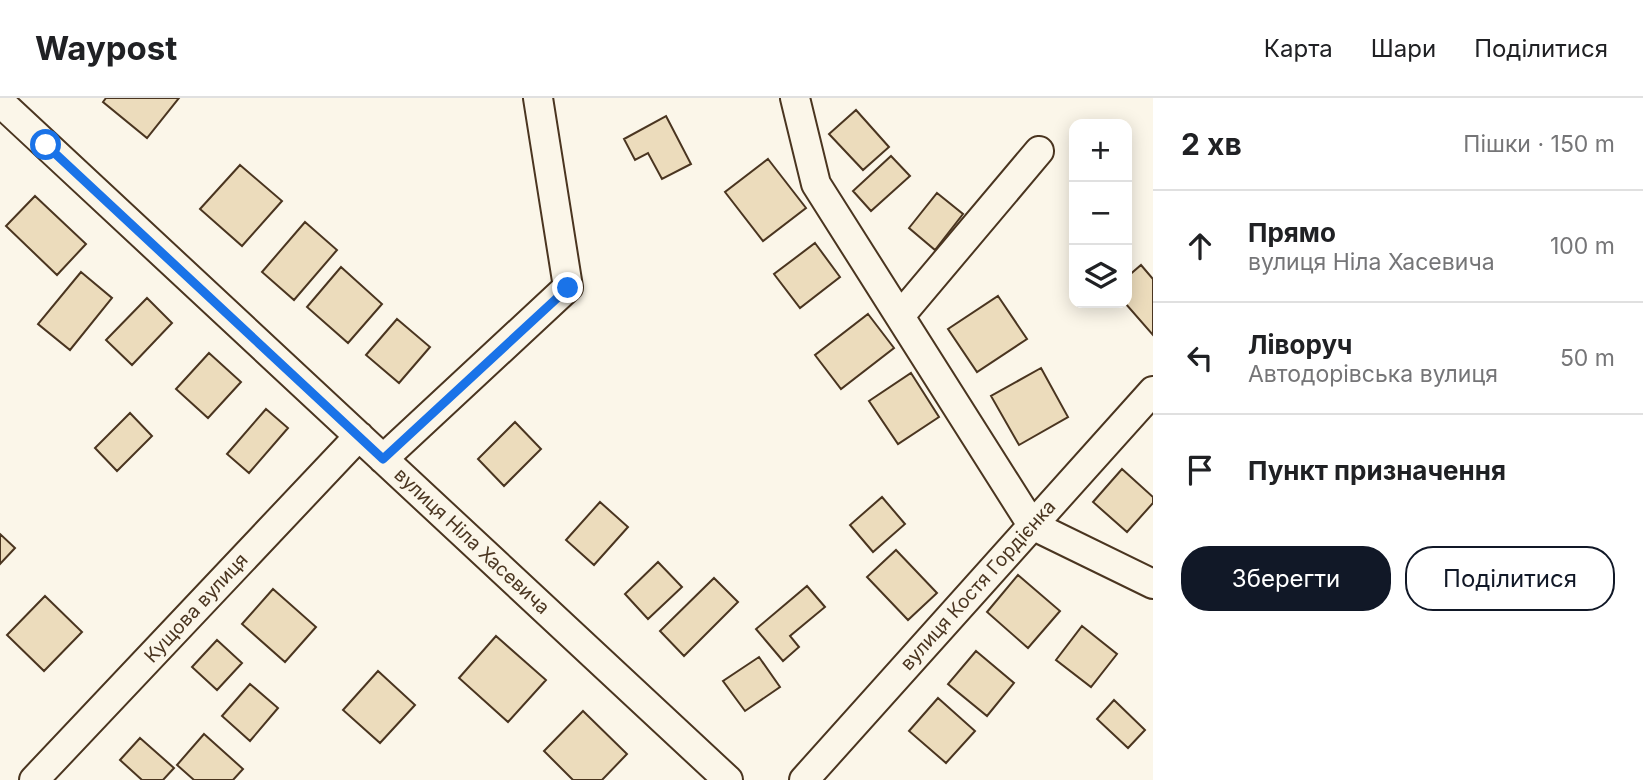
<!DOCTYPE html>
<html lang="uk">
<head>
<meta charset="utf-8">
<style>
  :root { --surface:#fff; --page:#f2f2f2; --text:#202124; --muted:#757577; --line:#e0e0e0; --accent:#111827 }
  body { margin:0; font-family:Inter,sans-serif; background:var(--page); color:var(--text) }
  .controls { position:absolute; right:21px; top:21px; display:grid; overflow:hidden; border-radius:14px; box-shadow:0 4px 18px #0003 }
  .controls button { width:63px; height:63px; display:grid; place-items:center; padding:0; border:0; border-bottom:2px solid var(--line); background:var(--surface); color:var(--text); font:35px sans-serif }
  .stop { position:absolute; width:21px; height:21px; margin:-16px; border:5px solid #1a73e8; border-radius:50%; background:#fff }
  .stop.end { background:#1a73e8; border-color:#fff; box-shadow:0 2px 7px #0008 }
  .list { margin:0; padding:0; list-style:none }
  h2 { display:flex; justify-content:space-between; align-items:center; height:91px; margin:0; padding:0 28px; font-size:30px }
  h2 small { font-size:23px; font-weight:400; color:var(--muted) }
  .list li { display:grid; grid-template-columns:46px 1fr auto; gap:21px; align-items:center; box-sizing:border-box; height:112px; padding:0 28px; border-top:2px solid var(--line) }
  .list b { display:block; font-size:26px; white-space:nowrap }
  .list p { margin:0; font-size:23px; white-space:nowrap; color:var(--muted) }
  .list em { font-size:23px; font-style:normal; color:var(--muted) }
  .actions { display:flex; gap:14px; padding:21px 28px }
  .actions a { flex:1; padding:16px 0; border:2px solid var(--accent); border-radius:28px; text-align:center; font-size:24px; color:var(--accent) }
  .actions .main { background:var(--accent); color:#fff }
  .icon { flex:none; width:38px; height:38px; fill:none; stroke:currentColor; stroke-width:2; stroke-linecap:round; stroke-linejoin:round }
  .map { position:relative; flex:none; width:1153px; height:682px; overflow:hidden }
  header { display:flex; align-items:center; gap:42px; box-sizing:border-box; height:98px; padding:0 35px; background:var(--surface); border-bottom:2px solid var(--line) }
  header strong { font-size:33px }
  nav { display:flex; gap:38px; margin-inline-start:auto; font-size:24px }
  main { display:flex }
  aside { flex:1; background:var(--surface) }
  .map>svg:first-child { display:block }
  .building { fill:#ecdcbc; stroke:#4a3520; stroke-width:2 }
  .lines { fill:none; stroke-linecap:round; stroke-linejoin:round }
  .street-casing { stroke:#4a3520; stroke-width:32 }
  .street { stroke:#fbf6e9; stroke-width:28 }
  .route { stroke:#1a73e8; stroke-width:9 }
  .labels { text-anchor:middle; dominant-baseline:central; stroke-width:5; stroke-linejoin:round; paint-order:stroke }
  .street-label { font-size:19px; fill:#4a3520; stroke:#fbf6e9 }
</style>
</head>
<body>
<header>
<strong>Waypost</strong>
<nav><a>Карта</a><a>Шари</a><a>Поділитися</a></nav>
</header>
<main>
<div class="map">
<svg width="1153" height="682" viewBox="0 0 1153 682">
  <rect width="100%" height="100%" fill="#fbf6e9"/>
  <path class="building" d="M 106,0 L 179,0 L 147,40 L 103,4 Z
    M 856,12 L 889,49 L 863,72 L 829,36 Z
    M 666,18 L 691,66 L 662,81 L 648,55 L 635,62 L 624,41 Z
    M 891,58 L 910,78 L 871,113 L 853,93 Z
    M 768,61 L 806,110 L 763,143 L 725,94 Z
    M 240,67 L 282,103 L 242,148 L 200,111 Z
    M 937,95 L 963,116 L 935,152 L 909,130 Z
    M 35,98 L 86,146 L 57,177 L 6,128 Z
    M 305,124 L 337,152 L 294,202 L 262,174 Z
    M 815,145 L 840,179 L 800,210 L 774,176 Z
    M 1141,167 L 1153,181 L 1153,237 L 1125,205 L 1127,205 L 1127,179 Z
    M 341,169 L 382,206 L 348,245 L 307,209 Z
    M 81,174 L 112,200 L 70,252 L 38,226 Z
    M 998,198 L 1027,241 L 977,274 L 948,231 Z
    M 147,200 L 172,225 L 132,267 L 106,242 Z
    M 868,216 L 894,250 L 841,291 L 815,257 Z
    M 397,221 L 430,249 L 399,285 L 366,257 Z
    M 209,255 L 241,284 L 208,320 L 176,291 Z
    M 1041,270 L 1068,319 L 1019,347 L 991,298 Z
    M 911,275 L 939,319 L 898,346 L 869,303 Z
    M 266,311 L 288,330 L 249,375 L 227,356 Z
    M 130,315 L 152,338 L 117,373 L 95,350 Z
    M 515,324 L 541,351 L 504,388 L 478,361 Z
    M 1122,371 L 1153,399 L 1153,405 L 1127,434 L 1093,404 Z
    M 882,399 L 905,426 L 873,454 L 850,427 Z
    M 600,404 L 628,429 L 594,467 L 566,442 Z
    M 0,436 L 15,450 L 0,466 Z
    M 896,452 L 937,495 L 908,522 L 867,479 Z
    M 658,464 L 682,489 L 648,521 L 625,496 Z
    M 1018,477 L 1060,513 L 1028,550 L 987,514 Z
    M 714,480 L 738,504 L 684,558 L 660,533 Z
    M 807,488 L 825,509 L 790,538 L 799,549 L 783,563 L 756,531 Z
    M 273,491 L 316,529 L 285,564 L 242,526 Z
    M 45,498 L 82,534 L 44,573 L 7,537 Z
    M 1082,528 L 1117,556 L 1091,589 L 1056,562 Z
    M 496,538 L 546,582 L 508,624 L 459,580 Z
    M 217,542 L 242,565 L 217,592 L 192,569 Z
    M 976,553 L 1014,585 L 987,618 L 948,586 Z
    M 759,559 L 780,589 L 745,613 L 723,583 Z
    M 378,573 L 415,607 L 380,645 L 343,612 Z
    M 250,586 L 278,610 L 250,643 L 222,618 Z
    M 938,600 L 975,633 L 946,665 L 909,633 Z
    M 1114,602 L 1145,632 L 1128,650 L 1097,621 Z
    M 583,613 L 627,656 L 602,682 L 573,682 L 544,653 Z
    M 204,636 L 243,671 L 233,682 L 194,682 L 177,667 Z
    M 140,640 L 174,670 L 163,682 L 142,682 L 120,662 Z"/>
  <g class="lines">
    <g class="street-casing">
      <path id="street" d="M 795,0 L 816,86 L 1032,427 L 1153,486
        M 0,4 L 728,682
        M 900,218 L 1039,53
        M 383,361 L 568,189 L 538,0
        M 34,682 L 359,338
        M 804,682 L 1153,293"/>
    </g>
    <use href="#street" class="street"/>
  </g>
  <g class="lines">
    <path class="route" d="M 46,47 L 383,361 L 568,190"/>
  </g>
  <g class="labels">
    <g class="street-label">
      <text transform="translate(472 443) rotate(43)">вулиця Ніла Хасевича</text>
      <text transform="translate(978 487) rotate(-48)">вулиця Костя Гордієнка</text>
      <text transform="translate(196 510) rotate(-47)">Кущова вулиця</text>
    </g>
  </g>
</svg>
<div class="controls">
<button>+</button>
<button>−</button>
<button><svg class="icon" aria-label="layers" viewBox="0 0 24 24"><path d="M12 4l9 5-9 5-9-5zM3 14l9 5 9-5"/></svg></button>
</div>
<div class="stop" style="left:46px;top:47px"></div>
<div class="stop end" style="left:568px;top:190px"></div>
</div>
<aside>
<h2>2 хв<small>Пішки · 150 m</small></h2>
<ul class="list">
<li><svg class="icon" aria-label="ahead" viewBox="0 0 24 24"><path d="M12 20V5M6 11l6-6 6 6"/></svg><div><b>Прямо</b><p>вулиця Ніла Хасевича</p></div><em>100 m</em></li>
<li><svg class="icon" aria-label="left" viewBox="0 0 24 24"><path d="M17 20v-9H6M10 6l-5 5 5 5"/></svg><div><b>Ліворуч</b><p>Автодорівська вулиця</p></div><em>50 m</em></li>
<li><svg class="icon" aria-label="arrive" viewBox="0 0 24 24"><path d="M6 21V4h12l-3 4 3 4H6"/></svg><div><b>Пункт призначення</b></div></li>
</ul>
<div class="actions"><a class="main">Зберегти</a><a>Поділитися</a></div>
</aside>
</main>
</body>
</html>
